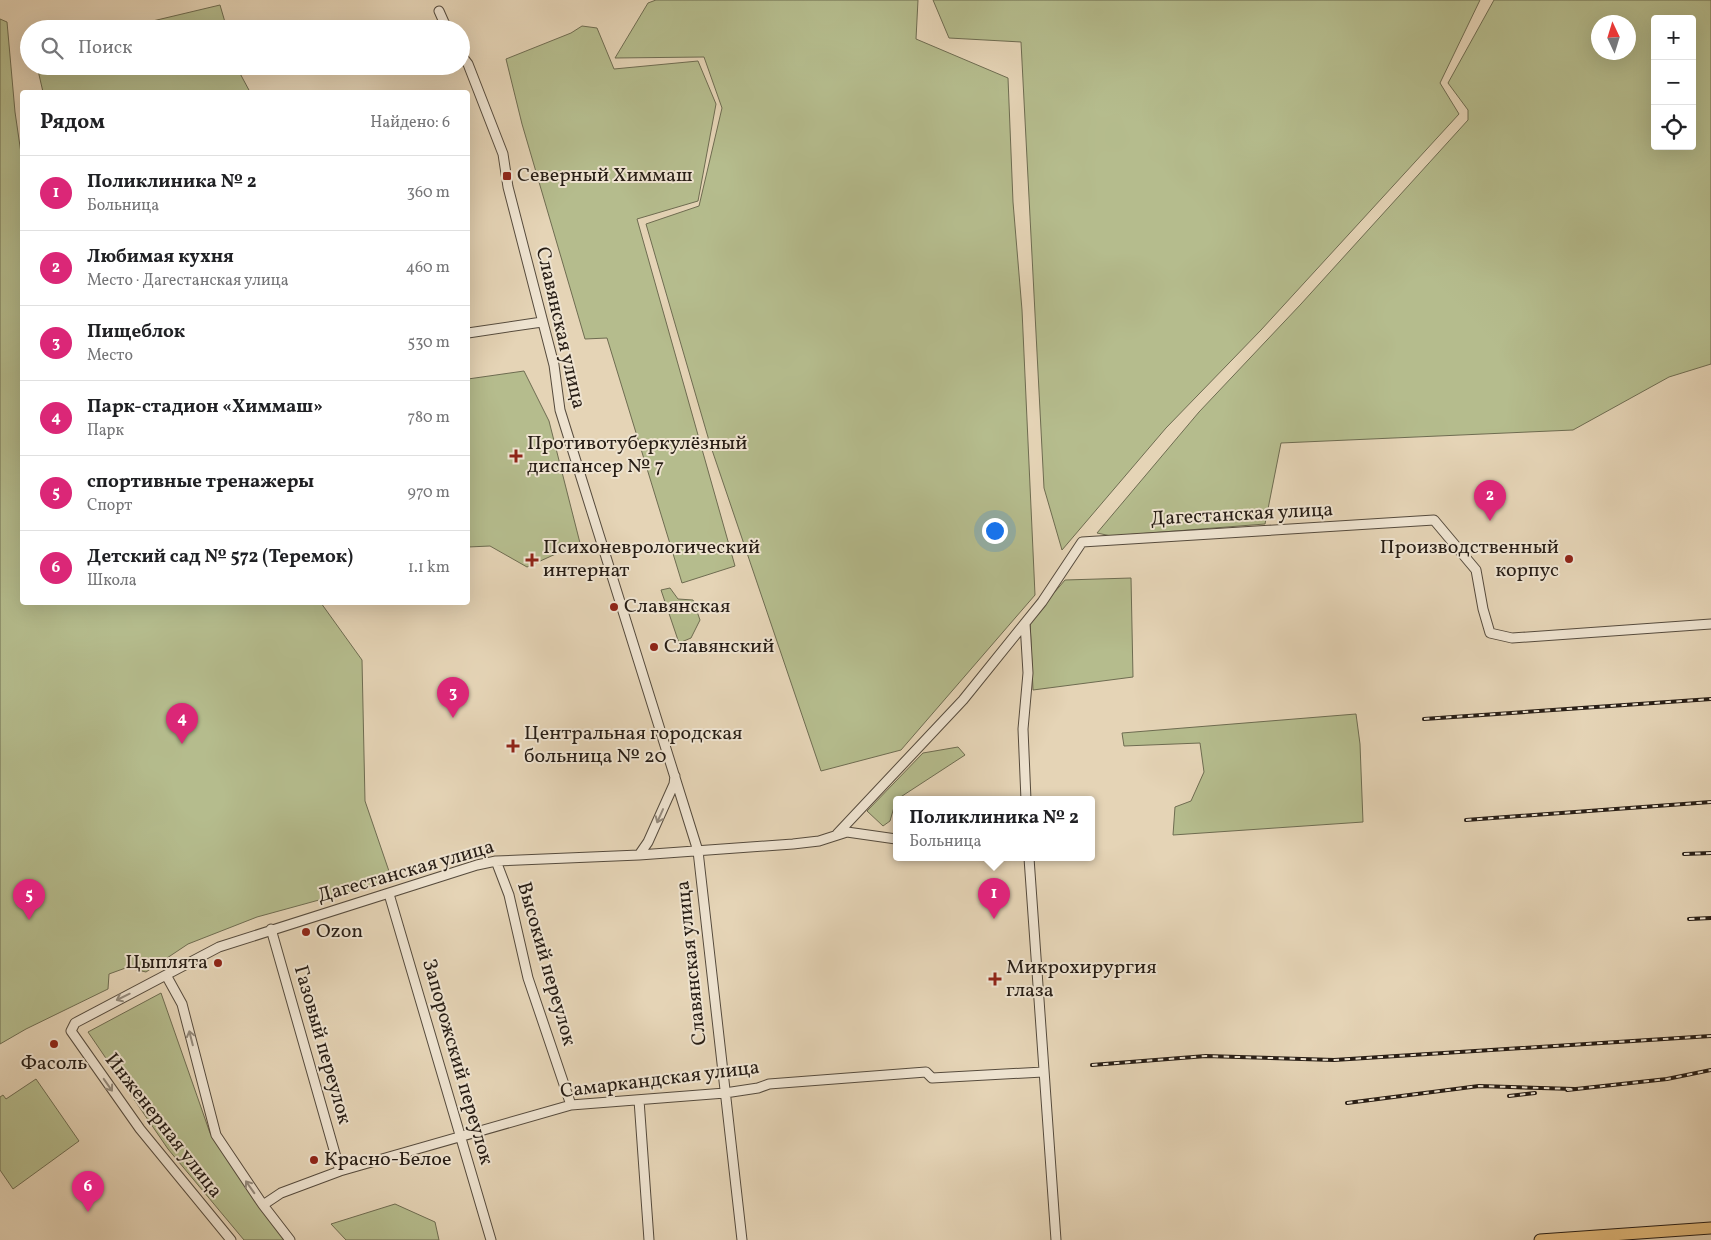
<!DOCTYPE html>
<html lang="ru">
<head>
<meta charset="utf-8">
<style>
  :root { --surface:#fff; --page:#f6f6f6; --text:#202124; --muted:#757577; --line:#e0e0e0; --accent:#db2777 }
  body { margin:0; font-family:Vollkorn,serif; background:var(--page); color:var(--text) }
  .controls { position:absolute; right:15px; top:15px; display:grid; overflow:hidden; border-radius:5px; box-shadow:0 5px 20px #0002 }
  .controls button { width:45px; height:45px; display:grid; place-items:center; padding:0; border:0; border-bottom:1px solid var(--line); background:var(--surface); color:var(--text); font:25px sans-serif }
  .compass { position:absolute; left:1591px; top:15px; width:45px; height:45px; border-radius:50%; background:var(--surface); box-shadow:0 5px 20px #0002; rotate:356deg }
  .you { position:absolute; left:994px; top:530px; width:18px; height:18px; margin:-12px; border:4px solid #fff; border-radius:50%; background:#1a73e8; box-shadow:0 0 0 8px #1a73e833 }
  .badge { display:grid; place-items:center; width:32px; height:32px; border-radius:50%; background:var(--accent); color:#fff; font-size:16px; font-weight:700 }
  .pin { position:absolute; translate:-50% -41px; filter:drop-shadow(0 1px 2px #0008) }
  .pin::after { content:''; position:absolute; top:26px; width:18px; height:15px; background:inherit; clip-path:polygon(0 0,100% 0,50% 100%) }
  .popup { position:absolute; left:893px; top:796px; width:202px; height:65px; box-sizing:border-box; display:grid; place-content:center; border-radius:5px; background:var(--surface); filter:drop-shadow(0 1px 4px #0005); font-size:16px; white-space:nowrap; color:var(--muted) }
  .popup b { font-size:19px; color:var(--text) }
  .popup::after { content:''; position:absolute; left:50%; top:100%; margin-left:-10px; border:10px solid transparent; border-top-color:var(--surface) }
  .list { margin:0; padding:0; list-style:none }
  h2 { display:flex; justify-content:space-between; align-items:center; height:65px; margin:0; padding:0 20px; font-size:21px }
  h2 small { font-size:16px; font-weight:400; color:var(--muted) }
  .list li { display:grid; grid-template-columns:32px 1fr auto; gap:15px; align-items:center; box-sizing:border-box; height:75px; padding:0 20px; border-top:1px solid var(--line) }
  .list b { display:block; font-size:19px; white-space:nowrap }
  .list p { margin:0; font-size:16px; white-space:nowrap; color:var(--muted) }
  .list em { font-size:16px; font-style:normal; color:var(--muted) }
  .icon { flex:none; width:28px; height:28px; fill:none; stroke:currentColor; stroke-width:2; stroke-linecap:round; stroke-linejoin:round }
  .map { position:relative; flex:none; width:1711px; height:1240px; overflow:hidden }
  .search { position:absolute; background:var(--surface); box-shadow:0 5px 20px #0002; left:20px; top:20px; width:450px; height:55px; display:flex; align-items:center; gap:12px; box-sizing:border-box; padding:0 18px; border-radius:28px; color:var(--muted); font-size:19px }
  .panel { position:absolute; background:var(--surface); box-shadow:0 5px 20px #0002; left:20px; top:90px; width:450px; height:515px; border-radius:5px }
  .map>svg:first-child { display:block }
  .green { fill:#b5bc8d; stroke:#6e6c51; fill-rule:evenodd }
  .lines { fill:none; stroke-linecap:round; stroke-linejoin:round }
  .minor-casing { stroke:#564b3d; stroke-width:11 }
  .major-casing { stroke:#271d15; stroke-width:13 }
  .minor { stroke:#eee3d0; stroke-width:9 }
  .major { stroke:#e2ba7b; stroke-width:11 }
  .rail-casing { stroke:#271d15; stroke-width:4 }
  .rail { stroke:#eee3d0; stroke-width:2; stroke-dasharray:5.5; stroke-linecap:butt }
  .oneway { stroke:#948a7c }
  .poi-dot { fill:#8f2418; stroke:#eee3d0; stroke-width:2 }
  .labels { text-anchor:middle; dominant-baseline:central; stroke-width:4; stroke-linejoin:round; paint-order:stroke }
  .poi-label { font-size:20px; fill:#271d15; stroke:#eee3d0; text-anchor:start }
  .street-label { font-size:20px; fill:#271d15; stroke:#eee3d0 }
</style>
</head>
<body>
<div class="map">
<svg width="1711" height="1240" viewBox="0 0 1711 1240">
  <rect width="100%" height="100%" fill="#e5d4b6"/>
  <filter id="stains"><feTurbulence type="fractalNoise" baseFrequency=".004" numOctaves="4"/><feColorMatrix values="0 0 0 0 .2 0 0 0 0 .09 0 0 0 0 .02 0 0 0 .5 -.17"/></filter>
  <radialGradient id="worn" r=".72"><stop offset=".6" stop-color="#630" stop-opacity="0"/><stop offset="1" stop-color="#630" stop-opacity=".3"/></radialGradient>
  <path class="green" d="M 656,0 L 918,0 L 916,39 L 1008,78 L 1013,202 L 1022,310 L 1035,595 L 901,750 L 821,771 L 710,444 L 646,224 L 699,206 L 722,108 L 704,57 L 615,58 L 648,3 Z
    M 933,0 L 1480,0 L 1440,83 L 1459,114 L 1261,330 L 1166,428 L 1062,550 L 1044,488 L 1021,42 L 949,38 Z
    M 1494,0 L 1711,0 L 1711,364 L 1669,377 L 1573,430 L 1281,443 L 1265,524 L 1111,536 L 1097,533 L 1199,412 L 1301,304 L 1468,120 L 1468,110 L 1448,83 ZM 1655,19 L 1692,19 L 1692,146 L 1655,146 ZM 1598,22 L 1628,22 L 1628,52 L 1598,52 Z
    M 220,5 L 227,29 L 119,29 Z
    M 0,19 L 7,22 L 15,112 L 22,160 L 22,602 L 321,603 L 362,660 L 365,801 L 392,880 L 257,917 L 188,944 L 146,972 L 133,969 L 131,966 L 109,974 L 108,989 L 26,1029 L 0,1044 Z
    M 582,26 L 597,28 L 614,69 L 698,61 L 716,104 L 698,201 L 637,219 L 735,566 L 682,583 L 607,338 L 585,339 L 522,124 L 506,59 L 571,33 Z
    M 37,66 L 236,66 L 250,92 L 43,92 Z
    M 524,371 L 549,421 L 580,543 L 527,567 L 490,546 L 468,547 L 468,379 Z
    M 1131,578 L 1133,677 L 1033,690 L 1030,621 L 1065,580 Z
    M 670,588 L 678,599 L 693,600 L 700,620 L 691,638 L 679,643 L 661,590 Z
    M 1356,714 L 1360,744 L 1363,822 L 1173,835 L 1175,807 L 1191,801 L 1204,772 L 1200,743 L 1124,746 L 1122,733 Z
    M 958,747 L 965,755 L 896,800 L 890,821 L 883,826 L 867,811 L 923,753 Z
    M 161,993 L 210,1133 L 285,1240 L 244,1240 L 168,1149 L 88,1032 Z
    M 36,1079 L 79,1141 L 13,1189 L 0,1170 L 0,1097 L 3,1095 L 6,1099 Z
    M 395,1204 L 435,1222 L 439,1240 L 346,1240 L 331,1224 Z"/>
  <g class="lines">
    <g class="minor-casing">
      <path id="minor" d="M 439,11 L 447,29
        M 461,55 L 468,64 L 503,154 L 508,187 L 554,365 L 560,410 L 698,851 L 742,1240
        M 468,333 L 542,322
        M 1025,623 L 1028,673 L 1023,729 L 1026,800
        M 837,834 L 963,700 L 1042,602 L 1082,542 L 1434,520 L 1476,570 L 1483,609 L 1490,633 L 1512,638 L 1711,624
        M 639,855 L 648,842 L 674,784 L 675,776
        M 1029,858 L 1056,1240
        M 496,861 L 509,895 L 528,978 L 571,1105
        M 389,894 L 491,1240
        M 271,929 L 340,1171
        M 166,975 L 182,1004 L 216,1135 L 263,1205 L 290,1240
        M 639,1100 L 649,1240
        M 263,1205 L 281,1193 L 340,1171 L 571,1105 L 725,1093 L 758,1088 L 769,1084 L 926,1072 L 932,1078 L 1043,1072
        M 231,1240 L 140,1129 L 71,1031 L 75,1023 L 219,947 L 477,865 L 496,861 L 639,855 L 793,844 L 819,841 L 847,832 L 896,839"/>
    </g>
    <g class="major-casing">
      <path id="major" d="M 1540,1240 L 1711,1228"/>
    </g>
    <use href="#minor" class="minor"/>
    <use href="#major" class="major"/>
    <g class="rail-casing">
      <path id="rail" d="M 1424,719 L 1711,699
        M 1466,820 L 1711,802
        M 1684,854 L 1711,853
        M 1689,919 L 1711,918
        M 1092,1065 L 1206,1056 L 1334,1060 L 1711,1036
        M 1567,1090 L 1667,1079 L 1711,1070
        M 1509,1096 L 1535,1093
        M 1347,1103 L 1479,1086 L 1574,1089"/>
    </g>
    <use href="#rail" class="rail"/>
  </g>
  <defs><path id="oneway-shaft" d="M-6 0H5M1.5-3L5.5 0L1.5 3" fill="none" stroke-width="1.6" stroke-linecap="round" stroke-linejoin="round" transform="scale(1.25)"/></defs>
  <g class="oneway">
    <use href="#oneway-shaft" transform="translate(660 816) rotate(114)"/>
    <use href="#oneway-shaft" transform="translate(123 997) rotate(154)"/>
    <use href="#oneway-shaft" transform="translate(191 1038) rotate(-104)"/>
    <use href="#oneway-shaft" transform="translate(108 1085) rotate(55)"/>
    <use href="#oneway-shaft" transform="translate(250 1187) rotate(-125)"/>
  </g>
  <g class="poi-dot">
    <rect x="502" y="171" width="10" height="10" rx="2.5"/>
    <path d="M513.5 448.5h5v5h5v5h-5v5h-5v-5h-5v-5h5z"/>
    <circle cx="1569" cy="559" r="5"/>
    <path d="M529.5 552.5h5v5h5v5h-5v5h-5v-5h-5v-5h5z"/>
    <circle cx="614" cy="607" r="5"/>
    <circle cx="654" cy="647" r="5"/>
    <path d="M510.5 738.5h5v5h5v5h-5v5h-5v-5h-5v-5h5z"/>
    <circle cx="306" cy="932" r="5"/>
    <circle cx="218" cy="963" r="5"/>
    <path d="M992.5 971.5h5v5h5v5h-5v5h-5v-5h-5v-5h5z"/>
    <circle cx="54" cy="1044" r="5"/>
    <circle cx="314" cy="1160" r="5"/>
  </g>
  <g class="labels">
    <g class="poi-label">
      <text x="517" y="176">Северный Химмаш</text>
      <text x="527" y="444">Противотуберкулёзный<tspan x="527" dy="23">диспансер № 7</tspan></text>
      <text x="543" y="548">Психоневрологический<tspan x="543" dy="23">интернат</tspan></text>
      <text x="1559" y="548" text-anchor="end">Производственный<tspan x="1559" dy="23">корпус</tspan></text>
      <text x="624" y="607">Славянская</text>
      <text x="664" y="647">Славянский</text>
      <text x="524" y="734">Центральная городская<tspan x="524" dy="23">больница № 20</tspan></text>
      <text x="316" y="932">Ozon</text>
      <text x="208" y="963" text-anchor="end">Цыплята</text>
      <text x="1006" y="968">Микрохирургия<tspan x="1006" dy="23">глаза</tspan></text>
      <text x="54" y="1064" text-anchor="middle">Фасоль</text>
      <text x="324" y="1160">Красно-Белое</text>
    </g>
    <g class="street-label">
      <text transform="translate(560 328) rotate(77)">Славянская улица</text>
      <text transform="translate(1242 515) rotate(-3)">Дагестанская улица</text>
      <text transform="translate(406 872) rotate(-16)">Дагестанская улица</text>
      <text transform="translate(692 963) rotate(-96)">Славянская улица</text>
      <text transform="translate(546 964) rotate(74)">Высокий переулок</text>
      <text transform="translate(322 1045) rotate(74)">Газовый переулок</text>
      <text transform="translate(457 1062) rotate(74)">Запорожский переулок</text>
      <text transform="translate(660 1080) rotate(-7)">Самаркандская улица</text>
      <text transform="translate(163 1126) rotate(52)">Инженерная улица</text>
    </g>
  </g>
  <rect width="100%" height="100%" filter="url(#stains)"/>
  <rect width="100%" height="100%" fill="url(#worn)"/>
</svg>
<div class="controls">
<button>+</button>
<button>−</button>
<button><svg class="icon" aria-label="locate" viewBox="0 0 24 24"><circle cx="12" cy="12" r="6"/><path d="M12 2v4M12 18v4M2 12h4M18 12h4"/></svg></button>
</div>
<svg class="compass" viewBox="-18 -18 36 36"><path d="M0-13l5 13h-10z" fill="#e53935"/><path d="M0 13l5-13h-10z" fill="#757577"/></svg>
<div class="you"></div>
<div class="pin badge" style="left:994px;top:919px">1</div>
<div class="popup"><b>Поликлиника № 2</b>Больница</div>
<div class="pin badge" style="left:1490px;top:521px">2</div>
<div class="pin badge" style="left:453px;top:718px">3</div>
<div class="pin badge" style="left:182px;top:744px">4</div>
<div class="pin badge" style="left:29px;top:920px">5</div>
<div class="pin badge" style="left:88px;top:1212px">6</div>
<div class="search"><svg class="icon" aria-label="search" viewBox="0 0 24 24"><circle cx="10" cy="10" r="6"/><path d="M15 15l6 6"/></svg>Поиск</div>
<section class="panel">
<h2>Рядом<small>Найдено: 6</small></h2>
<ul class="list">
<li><span class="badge">1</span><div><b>Поликлиника № 2</b><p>Больница</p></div><em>360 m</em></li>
<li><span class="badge">2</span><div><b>Любимая кухня</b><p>Место · Дагестанская улица</p></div><em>460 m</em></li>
<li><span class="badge">3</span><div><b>Пищеблок</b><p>Место</p></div><em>530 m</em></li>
<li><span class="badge">4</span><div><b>Парк-стадион «Химмаш»</b><p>Парк</p></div><em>780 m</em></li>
<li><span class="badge">5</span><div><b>спортивные тренажеры</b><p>Спорт</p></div><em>970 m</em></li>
<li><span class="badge">6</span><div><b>Детский сад № 572 (Теремок)</b><p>Школа</p></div><em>1.1 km</em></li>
</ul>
</section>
</div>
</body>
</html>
